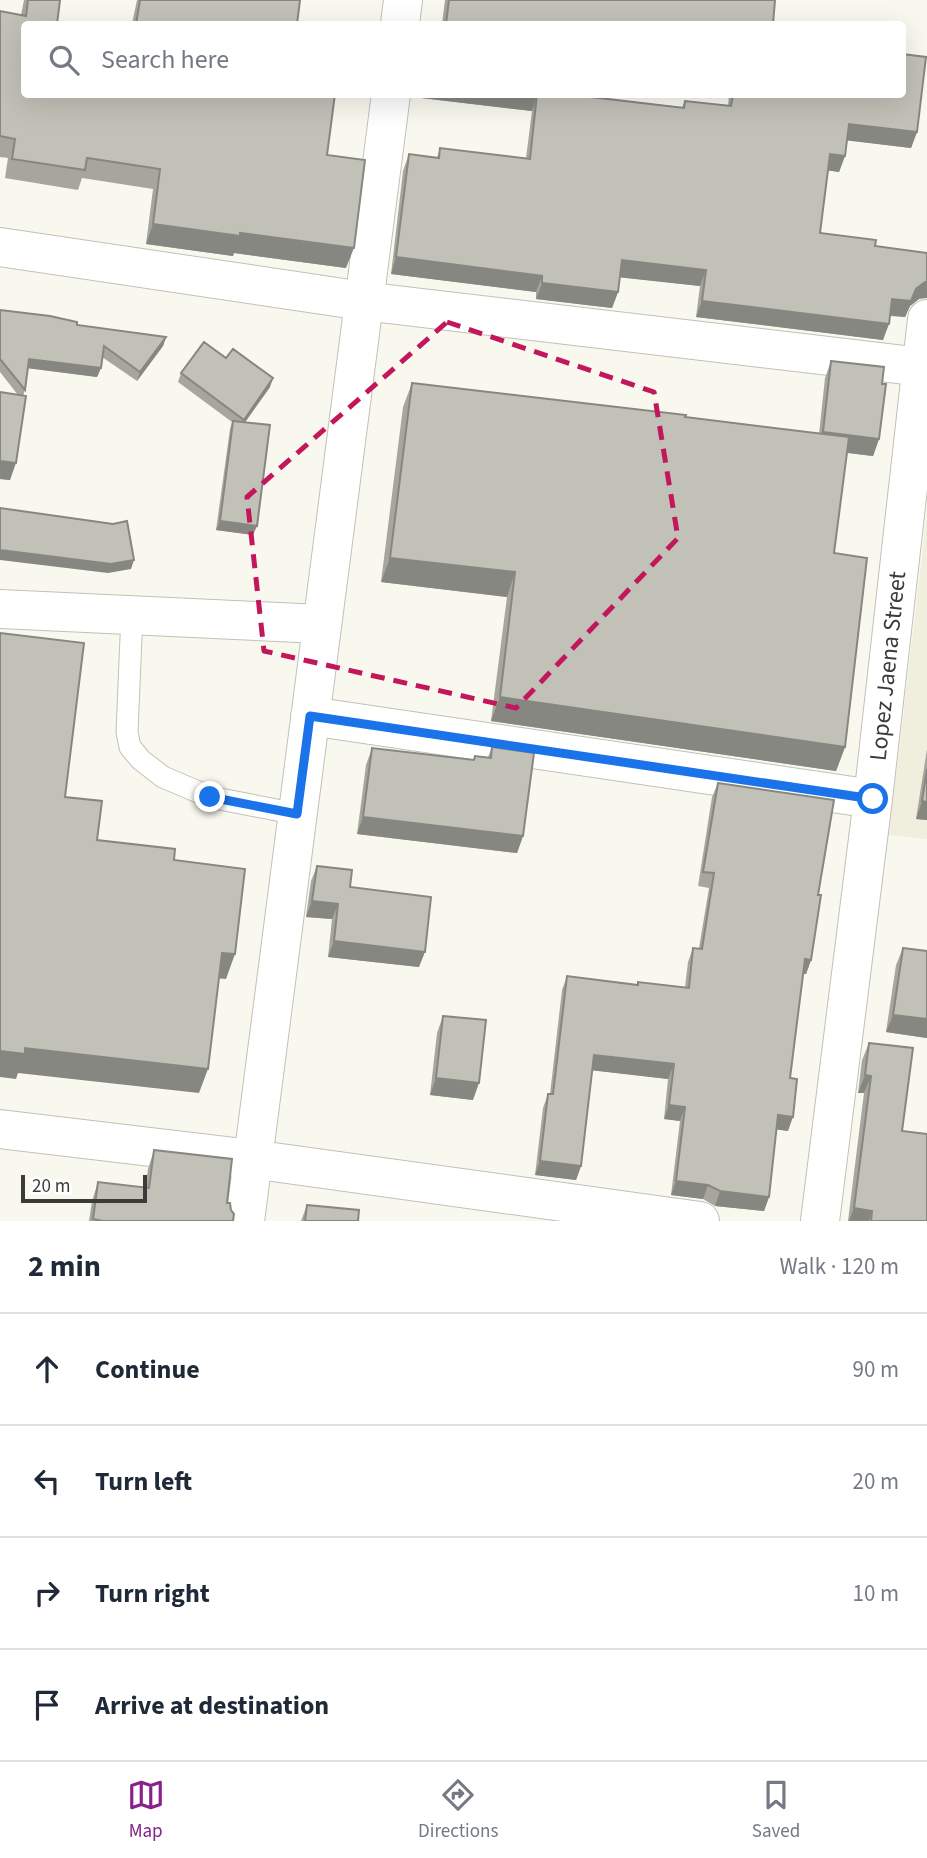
<!DOCTYPE html>
<html lang="en">
<head>
<meta charset="utf-8">
<style>
  :root { --surface:#fff; --page:#f2f2f3; --text:#1f2937; --muted:#747a83; --line:#e0e1e3; --accent:#88228a }
  body { margin:0; font-family:"Source Sans 3",sans-serif; background:var(--page); color:var(--text) }
  .scale { position:absolute; left:21px; bottom:18px; width:126px; box-sizing:border-box; padding-left:7px; border:4px solid #3b3b37; border-top:0; font-size:19px; line-height:24px; white-space:nowrap; color:#3b3b37; -webkit-text-stroke:5px #fff; paint-order:stroke }
  .stop { position:absolute; width:21px; height:21px; margin:-16px; border:5px solid #1a73e8; border-radius:50%; background:#fff }
  .stop.end { background:#1a73e8; border-color:#fff; box-shadow:0 2px 7px #0008 }
  .list { margin:0; padding:0; list-style:none }
  h2 { display:flex; justify-content:space-between; align-items:center; height:91px; margin:0; padding:0 28px; font-size:30px }
  h2 small { font-size:23px; font-weight:400; color:var(--muted) }
  .list li { display:grid; grid-template-columns:46px 1fr auto; gap:21px; align-items:center; box-sizing:border-box; height:112px; padding:0 28px; border-top:2px solid var(--line) }
  .list b { display:block; font-size:26px; white-space:nowrap }
  .list em { font-size:23px; font-style:normal; color:var(--muted) }
  .icon { flex:none; width:38px; height:38px; fill:none; stroke:currentColor; stroke-width:2; stroke-linecap:round; stroke-linejoin:round }
  .map { position:relative; flex:none; width:927px; height:1221px; overflow:hidden }
  .search { position:absolute; background:var(--surface); box-shadow:0 7px 28px #0002; left:21px; right:21px; top:21px; height:77px; display:flex; align-items:center; gap:18px; box-sizing:border-box; padding:0 24px; border-radius:7px; color:var(--muted); font-size:26px }
  .sheet { height:539px; background:var(--surface) }
  nav { display:flex; justify-content:space-around; align-items:center; box-sizing:border-box; height:98px; border-top:2px solid var(--line); background:var(--surface); font-size:19px; color:var(--muted) }
  nav a { display:grid; justify-items:center; gap:4px }
  nav .on { color:var(--accent) }
  .map>svg:first-child { display:block }
  .built { fill:#f0efde }
  .lines { fill:none; stroke-linecap:round; stroke-linejoin:round }
  .service-casing { stroke:#c1c1b8; stroke-width:23 }
  .minor-casing { stroke:#c1c1b8; stroke-width:40 }
  .tertiary-casing { stroke:#c1c1b8; stroke-width:40 }
  .service { stroke:#fff; stroke-width:21 }
  .minor { stroke:#fff; stroke-width:38 }
  .tertiary { stroke:#fff; stroke-width:38 }
  .wall { fill:#a6a69e }
  .shaded-wall { fill:#878781 }
  .building { fill:#c1c1b8; stroke:#878781; stroke-width:2 }
  .route { stroke:#1a73e8; stroke-width:9 }
  .marked { fill:none; stroke:#c2185b; stroke-width:5; stroke-dasharray:14 9; stroke-linejoin:round }
  .labels { text-anchor:middle; dominant-baseline:central; stroke-width:6; stroke-linejoin:round; paint-order:stroke }
  .street-label { font-size:24px; fill:#3b3b37; stroke:#fff }
</style>
</head>
<body>
<div class="map">
<svg width="927" height="1221" viewBox="0 0 927 1221">
  <rect width="100%" height="100%" fill="#f9f8ef"/>
  <path class="built" d="M 927,514 L 927,839 L 889,835 Z"/>
  <g class="lines">
    <g class="service-casing">
      <path id="service" d="M 132,614 L 127,732 L 130,747 L 141,760 L 163,777 L 210,797 L 297,814"/>
    </g>
    <g class="minor-casing">
      <path id="minor" d="M 400,24 L 403,0
        M 0,247 L 363,301 L 922,367
        M 0,609 L 321,624
        M 310,716 L 873,799
        M 0,1129 L 252,1159 L 700,1221
        M 245,1221 L 391,94"/>
    </g>
    <g class="tertiary-casing">
      <path id="tertiary" d="M 820,1221 L 873,799 L 927,319"/>
    </g>
    <use href="#service" class="service"/>
    <use href="#minor" class="minor"/>
    <use href="#tertiary" class="tertiary"/>
  </g>
  <path class="wall" d="M 24,0 L 60,0 L 24,94 L 327,155 L 346,268 L 234,253 L 233,256 L 146,244 L 153,189 L 82,178 L 78,190 L 5,178 L 8,158 L 0,157 L 0,11 L 21,15 Z
    M 137,0 L 140,0 L 297,24 L 132,24 Z
    M 445,0 L 775,0 L 773,24 L 442,24 Z
    M 412,94 L 591,94 L 591,97 L 682,107 L 685,101 L 728,106 L 729,94 L 902,94 L 917,132 L 911,148 L 847,140 L 845,156 L 839,172 L 828,170 L 820,233 L 875,246 L 919,299 L 910,306 L 905,317 L 890,316 L 883,340 L 696,317 L 700,286 L 620,277 L 618,292 L 612,308 L 536,299 L 536,292 L 391,274 L 403,171 L 409,154 L 437,158 L 440,148 L 526,158 L 532,111 L 413,97 Z
    M 0,310 L 77,325 L 166,337 L 163,346 L 137,381 L 102,357 L 101,368 L 97,377 L 28,368 L 10,480 L 0,479 L 0,392 L 18,395 L 0,372 Z
    M 226,358 L 270,387 L 245,422 L 253,535 L 216,530 L 230,429 L 232,422 L 178,382 L 181,373 Z
    M 831,361 L 882,384 L 879,439 L 873,456 L 847,453 L 834,553 L 845,747 L 836,771 L 491,721 L 507,597 L 381,582 L 403,407 L 412,383 L 819,434 L 825,378 Z
    M 492,747 L 523,836 L 517,853 L 357,834 L 366,765 L 372,748 L 474,760 L 475,756 L 488,757 Z
    M 927,749 L 927,820 L 916,819 Z
    M 718,783 L 818,895 L 811,960 L 806,974 L 803,974 L 790,1078 L 788,1131 L 776,1129 L 769,1197 L 764,1211 L 715,1206 L 703,1199 L 671,1195 L 680,1121 L 664,1119 L 668,1079 L 592,1070 L 581,1166 L 576,1180 L 535,1175 L 543,1108 L 548,1094 L 550,1094 L 562,990 L 567,976 L 637,985 L 638,982 L 685,987 L 688,962 L 693,948 L 699,948 L 709,888 L 698,886 L 712,797 Z
    M 317,866 L 350,887 L 419,967 L 328,957 L 332,919 L 306,917 L 311,881 Z
    M 903,948 L 927,951 L 927,1038 L 886,1032 L 896,965 Z
    M 443,1016 L 473,1100 L 430,1095 L 437,1033 Z
    M 869,1043 L 902,1131 L 927,1221 L 848,1221 L 864,1093 L 858,1093 L 862,1060 Z
    M 154,1150 L 227,1203 L 233,1221 L 89,1221 L 92,1201 L 98,1182 L 145,1188 L 148,1169 Z
    M 307,1205 L 358,1221 L 301,1221 Z"/>
  <path class="shaded-wall" d="M 413,94 L 537,94 L 532,111 L 413,97 Z
    M 849,124 L 917,132 L 911,148 L 843,140 Z
    M 830,154 L 845,156 L 839,172 L 824,170 Z
    M 153,224 L 240,233 L 354,248 L 346,268 L 234,253 L 233,256 L 146,244 Z
    M 396,257 L 542,276 L 536,292 L 391,274 Z
    M 622,260 L 706,270 L 700,286 L 616,277 Z
    M 925,282 L 927,282 L 927,298 L 919,299 L 910,306 L 905,317 L 886,315 L 892,299 L 916,289 Z
    M 542,283 L 618,292 L 612,308 L 536,299 Z
    M 702,301 L 889,324 L 883,340 L 696,317 Z
    M 166,337 L 163,346 L 137,381 L 140,372 Z
    M 29,359 L 101,368 L 97,377 L 26,368 Z
    M 273,378 L 270,387 L 241,428 L 244,420 Z
    M 823,432 L 879,439 L 873,456 L 817,449 Z
    M 0,461 L 16,463 L 10,480 L 0,479 Z
    M 220,521 L 257,526 L 253,535 L 216,530 Z
    M 0,550 L 134,560 L 131,569 L 108,573 L 0,560 Z
    M 390,558 L 515,572 L 507,597 L 381,582 Z
    M 500,697 L 845,747 L 836,771 L 491,721 Z
    M 922,801 L 927,802 L 927,820 L 916,819 Z
    M 363,817 L 523,836 L 517,853 L 357,834 Z
    M 312,901 L 338,904 L 332,919 L 306,917 Z
    M 334,941 L 425,952 L 419,967 L 328,957 Z
    M 222,953 L 235,954 L 226,979 L 213,978 Z
    M 805,959 L 811,960 L 806,974 L 799,974 Z
    M 893,1015 L 927,1019 L 927,1038 L 886,1032 Z
    M 25,1048 L 208,1069 L 199,1093 L 18,1073 L 16,1079 L 0,1077 L 0,1051 Z
    M 594,1055 L 674,1064 L 668,1079 L 589,1070 Z
    M 865,1075 L 871,1076 L 864,1093 L 858,1093 Z
    M 436,1078 L 479,1083 L 473,1100 L 430,1095 Z
    M 669,1105 L 685,1107 L 680,1121 L 664,1119 Z
    M 778,1115 L 793,1117 L 788,1131 L 773,1129 Z
    M 540,1161 L 581,1166 L 576,1180 L 535,1175 Z
    M 676,1181 L 708,1185 L 703,1199 L 671,1195 Z
    M 720,1191 L 769,1197 L 764,1211 L 715,1206 Z
    M 854,1208 L 872,1211 L 869,1221 L 849,1221 Z"/>
  <path class="building" d="M 28,0 L 60,0 L 57,24 L 24,24 L 24,94 L 335,94 L 327,155 L 365,160 L 354,248 L 240,233 L 240,236 L 153,224 L 160,169 L 87,158 L 85,170 L 12,159 L 15,139 L 0,136 L 0,11 L 26,16 Z
    M 140,0 L 300,0 L 297,24 L 136,24 Z
    M 449,0 L 775,0 L 773,24 L 446,24 Z
    M 902,54 L 926,57 L 917,132 L 849,124 L 845,156 L 830,154 L 820,233 L 876,240 L 875,246 L 927,253 L 927,282 L 925,282 L 916,289 L 911,301 L 892,299 L 889,324 L 702,301 L 706,270 L 622,260 L 618,292 L 542,283 L 542,276 L 396,257 L 409,154 L 439,158 L 440,148 L 530,159 L 537,94 L 591,94 L 591,97 L 684,108 L 685,101 L 731,106 L 733,94 L 902,94 Z
    M 0,310 L 50,316 L 77,322 L 77,325 L 166,337 L 140,372 L 104,346 L 101,368 L 29,359 L 25,390 L 0,359 Z
    M 204,342 L 226,358 L 233,349 L 273,378 L 244,420 L 181,373 Z
    M 831,361 L 884,367 L 882,384 L 886,384 L 879,439 L 823,432 Z
    M 412,383 L 686,415 L 685,417 L 849,437 L 834,553 L 867,558 L 845,747 L 500,697 L 515,572 L 390,558 Z
    M 0,392 L 26,396 L 16,463 L 0,461 Z
    M 233,421 L 270,425 L 257,526 L 220,521 Z
    M 0,508 L 113,524 L 127,521 L 134,560 L 111,564 L 0,550 Z
    M 0,633 L 84,643 L 65,797 L 102,801 L 97,840 L 175,849 L 174,860 L 245,869 L 235,954 L 222,953 L 208,1069 L 25,1048 L 25,1054 L 0,1051 Z
    M 492,747 L 534,753 L 523,836 L 363,817 L 372,748 L 474,760 L 475,756 L 491,758 Z
    M 927,769 L 927,802 L 922,801 Z
    M 718,783 L 834,800 L 818,895 L 821,895 L 811,960 L 805,959 L 790,1078 L 797,1079 L 793,1117 L 778,1115 L 769,1197 L 720,1191 L 708,1185 L 676,1181 L 685,1107 L 669,1105 L 674,1064 L 594,1055 L 581,1166 L 540,1161 L 548,1094 L 553,1094 L 567,976 L 638,985 L 638,982 L 689,988 L 693,948 L 702,949 L 714,873 L 703,872 Z
    M 317,866 L 352,870 L 350,887 L 431,897 L 425,952 L 334,941 L 338,904 L 312,901 Z
    M 903,948 L 927,951 L 927,1019 L 893,1015 Z
    M 443,1016 L 486,1020 L 479,1083 L 436,1078 Z
    M 869,1043 L 913,1048 L 902,1131 L 927,1134 L 927,1221 L 871,1221 L 872,1211 L 854,1208 L 871,1076 L 865,1075 Z
    M 154,1150 L 232,1159 L 227,1203 L 230,1203 L 231,1210 L 234,1214 L 233,1221 L 103,1221 L 93,1219 L 98,1182 L 149,1188 Z
    M 307,1205 L 359,1210 L 358,1221 L 305,1221 Z"/>
  <g class="lines">
    <path class="route" d="M 210,797 L 297,814 L 310,716 L 873,799"/>
  </g>
  <path class="marked" d="M 447,322 L 654,392 L 678,538 L 516,708 L 264,651 L 247,497 Z"/>
  <g class="labels">
    <g class="street-label">
      <text transform="translate(888 666) rotate(-84)">Lopez Jaena Street</text>
    </g>
  </g>
</svg>
<div class="scale">20 m</div>
<div class="stop" style="left:873px;top:799px"></div>
<div class="stop end" style="left:210px;top:797px"></div>
<div class="search"><svg class="icon" aria-label="search" viewBox="0 0 24 24"><circle cx="10" cy="10" r="6"/><path d="M15 15l6 6"/></svg>Search here</div>
</div>
<section class="sheet">
<h2>2 min<small>Walk · 120 m</small></h2>
<ul class="list">
<li><svg class="icon" aria-label="ahead" viewBox="0 0 24 24"><path d="M12 20V5M6 11l6-6 6 6"/></svg><div><b>Continue</b></div><em>90 m</em></li>
<li><svg class="icon" aria-label="left" viewBox="0 0 24 24"><path d="M17 20v-9H6M10 6l-5 5 5 5"/></svg><div><b>Turn left</b></div><em>20 m</em></li>
<li><svg class="icon" aria-label="right" viewBox="0 0 24 24"><path d="M7 20v-9h11M14 6l5 5-5 5"/></svg><div><b>Turn right</b></div><em>10 m</em></li>
<li><svg class="icon" aria-label="arrive" viewBox="0 0 24 24"><path d="M6 21V4h12l-3 4 3 4H6"/></svg><div><b>Arrive at destination</b></div></li>
</ul>
</section>
<nav>
<a class="on"><svg class="icon" aria-label="map" viewBox="0 0 24 24"><path d="M3 6l6-2 6 2 6-2v14l-6 2-6-2-6 2zM9 4v14M15 6v14"/></svg>Map</a>
<a><svg class="icon" aria-label="directions" viewBox="0 0 24 24"><path d="M12 3l9 9-9 9-9-9zM9 14v-3h6M13 9l2 2-2 2"/></svg>Directions</a>
<a><svg class="icon" aria-label="saved" viewBox="0 0 24 24"><path d="M7 4h10v16l-5-4-5 4z"/></svg>Saved</a>
</nav>
</body>
</html>
